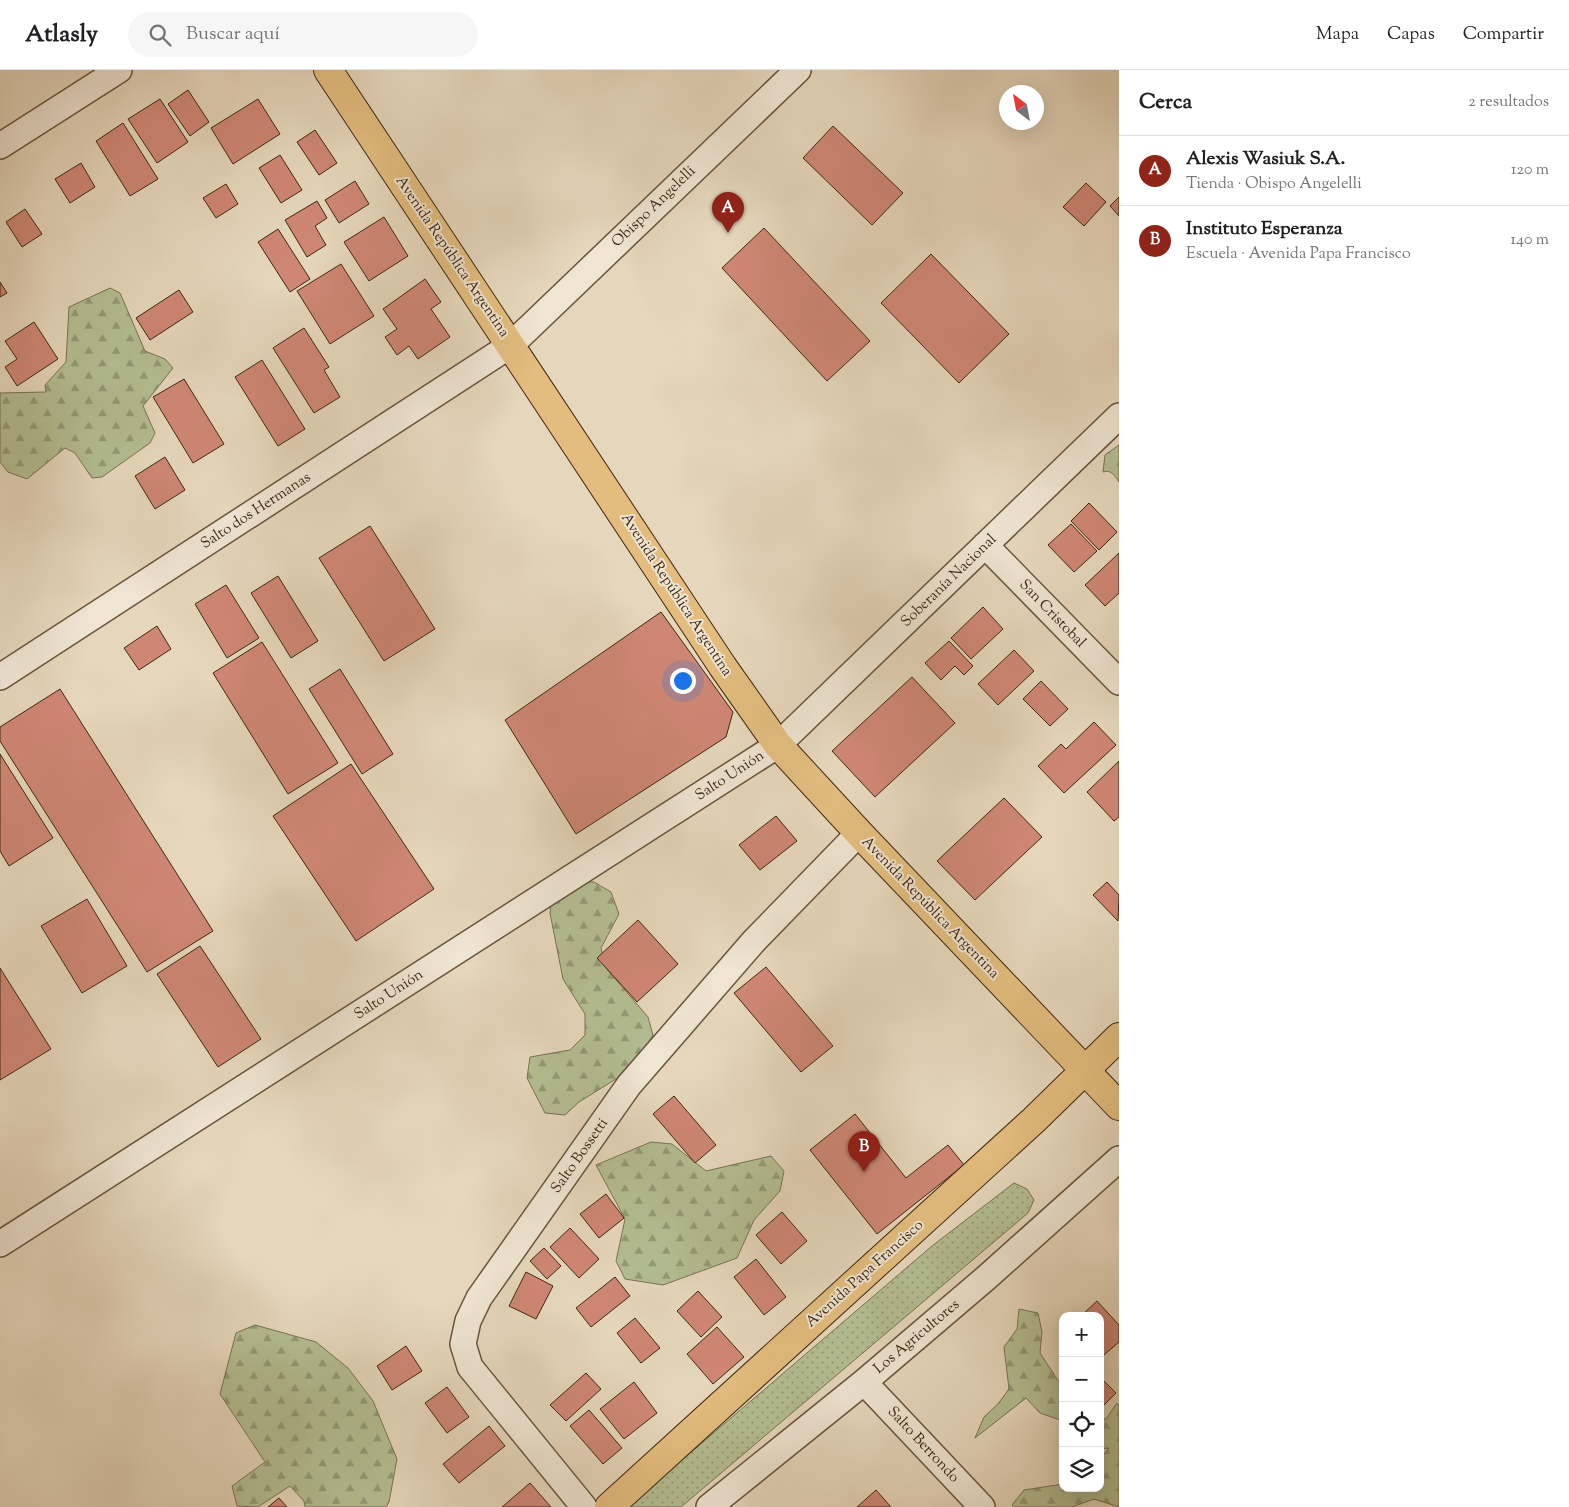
<!DOCTYPE html>
<html lang="es">
<head>
<meta charset="utf-8">
<style>
  :root { --surface:#fff; --page:#f6f6f6; --text:#202124; --muted:#757577; --line:#e0e0e0; --accent:#8f2418 }
  body { margin:0; font-family:"Sorts Mill Goudy",serif; background:var(--page); color:var(--text) }
  .controls { position:absolute; right:15px; bottom:15px; display:grid; overflow:hidden; border-radius:10px; box-shadow:0 5px 20px #0002 }
  .controls button { width:45px; height:45px; display:grid; place-items:center; padding:0; border:0; border-bottom:1px solid var(--line); background:var(--surface); color:var(--text); font:25px sans-serif }
  .compass { position:absolute; left:999px; top:15px; width:45px; height:45px; border-radius:50%; background:var(--surface); box-shadow:0 5px 20px #0002; rotate:328deg }
  .you { position:absolute; left:682px; top:610px; width:18px; height:18px; margin:-12px; border:4px solid #fff; border-radius:50%; background:#1a73e8; box-shadow:0 0 0 8px #1a73e833 }
  .badge { display:grid; place-items:center; width:32px; height:32px; border-radius:50%; background:var(--accent); color:#fff; font-size:16px; font-weight:700 }
  .pin { position:absolute; translate:-50% -41px; filter:drop-shadow(0 1px 2px #0008) }
  .pin::after { content:''; position:absolute; top:26px; width:18px; height:15px; background:inherit; clip-path:polygon(0 0,100% 0,50% 100%) }
  .list { margin:0; padding:0; list-style:none }
  h2 { display:flex; justify-content:space-between; align-items:center; height:65px; margin:0; padding:0 20px; font-size:21px }
  h2 small { font-size:16px; font-weight:400; color:var(--muted) }
  .list li { display:grid; grid-template-columns:32px 1fr auto; gap:15px; align-items:center; box-sizing:border-box; height:70px; padding:0 20px; border-top:1px solid var(--line) }
  .list b { display:block; font-size:19px; white-space:nowrap }
  .list p { margin:0; font-size:16px; white-space:nowrap; color:var(--muted) }
  .list em { font-size:16px; font-style:normal; color:var(--muted) }
  .icon { flex:none; width:28px; height:28px; fill:none; stroke:currentColor; stroke-width:2; stroke-linecap:round; stroke-linejoin:round }
  .map { position:relative; flex:none; width:1119px; height:1437px; overflow:hidden }
  header { display:flex; align-items:center; gap:30px; box-sizing:border-box; height:70px; padding:0 25px; background:var(--surface); border-bottom:1px solid var(--line) }
  header strong { font-size:24px }
  nav { display:flex; gap:28px; margin-inline-start:auto; font-size:18px }
  .search { width:350px; height:45px; background:var(--page); display:flex; align-items:center; gap:12px; box-sizing:border-box; padding:0 18px; border-radius:28px; color:var(--muted); font-size:19px }
  main { display:flex }
  aside { flex:1; background:var(--surface) }
  .map>svg:first-child { display:block }
  .grass { fill:url(#grass-dots); stroke:#787352 }
  .forest { fill:url(#forest-firs); stroke:#787352 }
  .building { fill:#cf8775; stroke:#3d2811 }
  .lines { fill:none; stroke-linecap:round; stroke-linejoin:round }
  .minor-casing { stroke:#67543c; stroke-width:28 }
  .major-casing { stroke:#3d2811; stroke-width:30 }
  .minor { stroke:#efe5d3; stroke-width:25 }
  .major { stroke:#e3bc7e; stroke-width:28 }
  .labels { text-anchor:middle; dominant-baseline:central; stroke-width:4; stroke-linejoin:round; paint-order:stroke }
  .street-label { font-size:15px; fill:#3d2811; stroke:#efe5d3 }
</style>
</head>
<body>
<header>
<strong>Atlasly</strong>
<div class="search"><svg class="icon" aria-label="search" viewBox="0 0 24 24"><circle cx="10" cy="10" r="6"/><path d="M15 15l6 6"/></svg>Buscar aquí</div>
<nav><a>Mapa</a><a>Capas</a><a>Compartir</a></nav>
</header>
<main>
<div class="map">
<svg width="1119" height="1437" viewBox="0 0 1119 1437">
  <defs>
    <pattern id="grass-dots" width="8" height="8" patternUnits="userSpaceOnUse" patternTransform="scale(1.25)"><rect width="8" height="8" fill="#b3be92"/><path d="M2 2h.1M6 6h.1" fill="none" stroke="#939a76" stroke-width="1.8" stroke-linecap="round"/></pattern>
    <pattern id="forest-firs" width="22" height="20" patternUnits="userSpaceOnUse" patternTransform="scale(1.25)"><rect width="22" height="20" fill="#b3be92"/><path d="M5 1l3.5 6h-7zM16 11l3.5 6h-7z" fill="#939a76"/></pattern>
  </defs>
  <rect width="100%" height="100%" fill="#e6d7bc"/>
  <filter id="stains"><feTurbulence type="fractalNoise" baseFrequency=".004" numOctaves="4"/><feColorMatrix values="0 0 0 0 .2 0 0 0 0 .09 0 0 0 0 .02 0 0 0 .5 -.17"/></filter>
  <radialGradient id="worn" r=".72"><stop offset=".6" stop-color="#630" stop-opacity="0"/><stop offset="1" stop-color="#630" stop-opacity=".3"/></radialGradient>
  <path class="grass" d="M 1014,1113 L 1027,1119 L 1034,1130 L 1028,1143 L 681,1437 L 627,1437 L 932,1176 Z"/>
  <path class="forest" d="M 110,218 L 120,223 L 145,281 L 165,289 L 173,298 L 143,336 L 155,363 L 150,373 L 102,407 L 92,408 L 75,383 L 65,378 L 27,409 L 8,402 L 0,392 L 0,323 L 46,322 L 45,315 L 66,292 L 69,237 Z
    M 1119,375 L 1119,412 C 1115,406 1111,399 1103,402 L 1105,385 Z
    M 571,812 L 594,812 L 611,822 L 619,844 L 601,878 L 606,898 L 648,947 L 654,969 L 648,989 L 579,1032 L 565,1045 L 545,1043 L 527,1008 L 530,987 L 570,980 L 585,965 L 585,944 L 563,909 L 550,843 L 552,823 Z
    M 651,1072 L 672,1074 L 706,1101 L 771,1086 L 784,1101 L 780,1121 L 754,1150 L 737,1188 L 663,1215 L 625,1209 L 616,1191 L 625,1149 L 596,1095 Z
    M 1019,1239 L 1038,1243 L 1042,1262 L 1040,1283 L 1063,1318 L 1063,1351 L 1040,1343 L 1026,1328 L 975,1368 L 984,1347 L 998,1334 L 1009,1319 L 1004,1277 L 1017,1259 Z
    M 255,1255 L 316,1272 L 348,1298 L 373,1331 L 397,1389 L 389,1432 L 386,1437 L 305,1437 L 304,1431 L 290,1416 L 258,1437 L 237,1436 L 232,1416 L 265,1392 L 220,1324 L 236,1263 Z
    M 1117,1333 L 1119,1335 L 1119,1437 L 1094,1429 L 1072,1437 L 1014,1437 L 1012,1435 L 1024,1420 L 1063,1414 L 1063,1418 L 1100,1418 L 1100,1389 L 1109,1378 L 1100,1379 L 1100,1349 L 1106,1349 Z"/>
  <path class="building" d="M 188,20 L 209,52 L 190,66 L 168,34 Z
    M 160,29 L 188,72 L 157,93 L 128,49 Z
    M 258,29 L 280,64 L 233,94 L 211,58 Z
    M 123,53 L 158,109 L 130,126 L 96,71 Z
    M 833,56 L 903,123 L 872,155 L 803,88 Z
    M 315,60 L 337,93 L 319,105 L 297,72 Z
    M 280,85 L 302,120 L 281,133 L 259,98 Z
    M 81,93 L 95,117 L 70,133 L 55,109 Z
    M 355,111 L 369,134 L 339,153 L 325,130 Z
    M 1086,113 L 1106,132 L 1084,156 L 1063,137 Z
    M 226,114 L 238,134 L 216,148 L 203,128 Z
    M 1119,127 L 1119,146 L 1110,136 Z
    M 317,131 L 327,148 L 315,156 L 326,175 L 307,187 L 285,150 Z
    M 25,139 L 42,164 L 22,177 L 6,152 Z
    M 384,147 L 408,186 L 369,211 L 344,172 Z
    M 764,158 L 870,271 L 827,311 L 722,198 Z
    M 278,159 L 310,209 L 290,222 L 258,172 Z
    M 931,184 L 1009,264 L 959,313 L 881,233 Z
    M 341,194 L 374,246 L 330,274 L 297,221 Z
    M 425,209 L 441,232 L 431,239 L 450,267 L 418,289 L 409,276 L 397,285 L 385,267 L 397,259 L 383,239 Z
    M 0,212 L 7,223 L 0,227 Z
    M 179,220 L 193,242 L 150,270 L 136,248 Z
    M 34,252 L 58,289 L 17,316 L 5,297 L 17,289 L 5,271 Z
    M 304,258 L 329,297 L 324,300 L 340,327 L 314,343 L 273,278 Z
    M 262,290 L 305,359 L 278,376 L 235,307 Z
    M 184,309 L 224,374 L 193,393 L 153,327 Z
    M 165,387 L 185,420 L 155,439 L 135,406 Z
    M 1089,433 L 1117,462 L 1099,480 L 1071,451 Z
    M 1071,454 L 1097,481 L 1074,502 L 1048,475 Z
    M 370,456 L 435,559 L 384,591 L 319,488 Z
    M 1119,483 L 1119,523 L 1105,536 L 1085,515 Z
    M 278,506 L 318,571 L 291,588 L 251,523 Z
    M 226,515 L 259,568 L 227,588 L 195,534 Z
    M 983,537 L 1003,559 L 971,589 L 951,568 Z
    M 661,542 L 733,642 L 726,667 L 576,764 L 505,650 Z
    M 157,556 L 171,579 L 139,600 L 124,578 Z
    M 949,571 L 973,596 L 964,605 L 955,596 L 941,610 L 925,593 Z
    M 262,572 L 338,693 L 288,724 L 213,603 Z
    M 1014,580 L 1034,601 L 998,635 L 978,614 Z
    M 340,599 L 393,684 L 362,704 L 309,619 Z
    M 912,607 L 955,653 L 875,727 L 832,681 Z
    M 1041,611 L 1068,639 L 1050,656 L 1023,629 Z
    M 60,619 L 213,861 L 147,902 L 0,671 L 0,657 Z
    M 1094,652 L 1116,675 L 1064,723 L 1038,696 L 1061,674 L 1066,679 Z
    M 0,684 L 53,768 L 9,796 L 0,781 Z
    M 1119,691 L 1119,747 L 1114,751 L 1087,722 Z
    M 351,694 L 434,819 L 356,871 L 273,746 Z
    M 1004,728 L 1042,767 L 975,830 L 937,791 Z
    M 776,746 L 797,771 L 760,800 L 739,775 Z
    M 1107,812 L 1119,825 L 1118,851 L 1093,825 Z
    M 87,829 L 127,896 L 82,923 L 41,856 Z
    M 638,850 L 678,894 L 637,932 L 597,888 Z
    M 200,876 L 261,969 L 218,997 L 157,904 Z
    M 766,897 L 833,976 L 801,1002 L 734,923 Z
    M 0,898 L 51,979 L 0,1010 Z
    M 674,1026 L 716,1075 L 695,1093 L 653,1044 Z
    M 855,1044 L 906,1108 L 948,1075 L 964,1095 L 877,1164 L 810,1080 Z
    M 606,1124 L 624,1148 L 599,1168 L 580,1144 Z
    M 782,1142 L 807,1171 L 781,1194 L 756,1165 Z
    M 570,1158 L 599,1189 L 579,1208 L 550,1177 Z
    M 544,1178 L 561,1196 L 547,1209 L 530,1191 Z
    M 756,1189 L 786,1227 L 764,1245 L 734,1207 Z
    M 526,1202 L 553,1216 L 536,1249 L 509,1236 Z
    M 615,1207 L 630,1226 L 591,1257 L 576,1238 Z
    M 698,1221 L 722,1247 L 701,1267 L 677,1241 Z
    M 1097,1231 L 1119,1255 L 1119,1272 L 1104,1285 L 1100,1281 L 1100,1246 L 1081,1246 Z
    M 635,1248 L 660,1278 L 641,1293 L 617,1263 Z
    M 717,1257 L 744,1287 L 713,1314 L 687,1284 Z
    M 406,1276 L 422,1301 L 392,1320 L 377,1296 Z
    M 586,1303 L 601,1319 L 566,1351 L 550,1335 Z
    M 1100,1307 L 1116,1323 L 1100,1339 Z
    M 634,1312 L 657,1343 L 624,1369 L 600,1339 Z
    M 447,1317 L 469,1347 L 447,1363 L 425,1333 Z
    M 589,1340 L 622,1378 L 603,1394 L 570,1356 Z
    M 489,1356 L 505,1376 L 459,1413 L 443,1394 Z
    M 530,1413 L 551,1437 L 502,1437 Z
    M 876,1420 L 891,1437 L 857,1437 Z
    M 279,1428 L 287,1437 L 268,1437 Z"/>
  <g class="lines">
    <g class="minor-casing">
      <path id="minor" d="M 0,76 L 119,0
        M 985,475 L 1119,612
        M 0,607 L 511,275 L 798,0
        M 0,1174 L 778,675 L 1119,346
        M 864,1312 L 982,1437
        M 584,1437 L 470,1297 L 463,1274 L 468,1251 L 479,1228 L 629,1015 L 754,871 L 859,763
        M 709,1437 L 864,1312 L 986,1208 L 1119,1089"/>
    </g>
    <g class="major-casing">
      <path id="major" d="M 328,0 L 723,597 L 778,675 L 859,763 L 1119,1036
        M 609,1437 L 1034,1050 L 1119,967"/>
    </g>
    <use href="#minor" class="minor"/>
    <use href="#major" class="major"/>
  </g>
  <g class="labels">
    <g class="street-label">
      <text transform="translate(654 137) rotate(-44)">Obispo Angelelli</text>
      <text transform="translate(452 187) rotate(56)">Avenida República Argentina</text>
      <text transform="translate(256 441) rotate(-33)">Salto dos Hermanas</text>
      <text transform="translate(949 511) rotate(-44)">Soberanía Nacional</text>
      <text transform="translate(676 525) rotate(57)">Avenida República Argentina</text>
      <text transform="translate(1052 544) rotate(46)">San Cristobal</text>
      <text transform="translate(730 706) rotate(-33)">Salto Unión</text>
      <text transform="translate(930 838) rotate(46)">Avenida República Argentina</text>
      <text transform="translate(389 925) rotate(-33)">Salto Unión</text>
      <text transform="translate(580 1086) rotate(-55)">Salto Bossetti</text>
      <text transform="translate(865 1204) rotate(-42)">Avenida Papa Francisco</text>
      <text transform="translate(917 1267) rotate(-40)">Los Agricultores</text>
      <text transform="translate(923 1375) rotate(47)">Salto Berrondo</text>
    </g>
  </g>
  <rect width="100%" height="100%" filter="url(#stains)"/>
  <rect width="100%" height="100%" fill="url(#worn)"/>
</svg>
<div class="controls">
<button>+</button>
<button>−</button>
<button><svg class="icon" aria-label="locate" viewBox="0 0 24 24"><circle cx="12" cy="12" r="6"/><path d="M12 2v4M12 18v4M2 12h4M18 12h4"/></svg></button>
<button><svg class="icon" aria-label="layers" viewBox="0 0 24 24"><path d="M12 4l9 5-9 5-9-5zM3 14l9 5 9-5"/></svg></button>
</div>
<svg class="compass" viewBox="-18 -18 36 36"><path d="M0-13l5 13h-10z" fill="#e53935"/><path d="M0 13l5-13h-10z" fill="#757577"/></svg>
<div class="you"></div>
<div class="pin badge" style="left:728px;top:163px">A</div>
<div class="pin badge" style="left:864px;top:1102px">B</div>
</div>
<aside>
<h2>Cerca<small>2 resultados</small></h2>
<ul class="list">
<li><span class="badge">A</span><div><b>Alexis Wasiuk S.A.</b><p>Tienda · Obispo Angelelli</p></div><em>120 m</em></li>
<li><span class="badge">B</span><div><b>Instituto Esperanza</b><p>Escuela · Avenida Papa Francisco</p></div><em>140 m</em></li>
</ul>
</aside>
</main>
</body>
</html>
